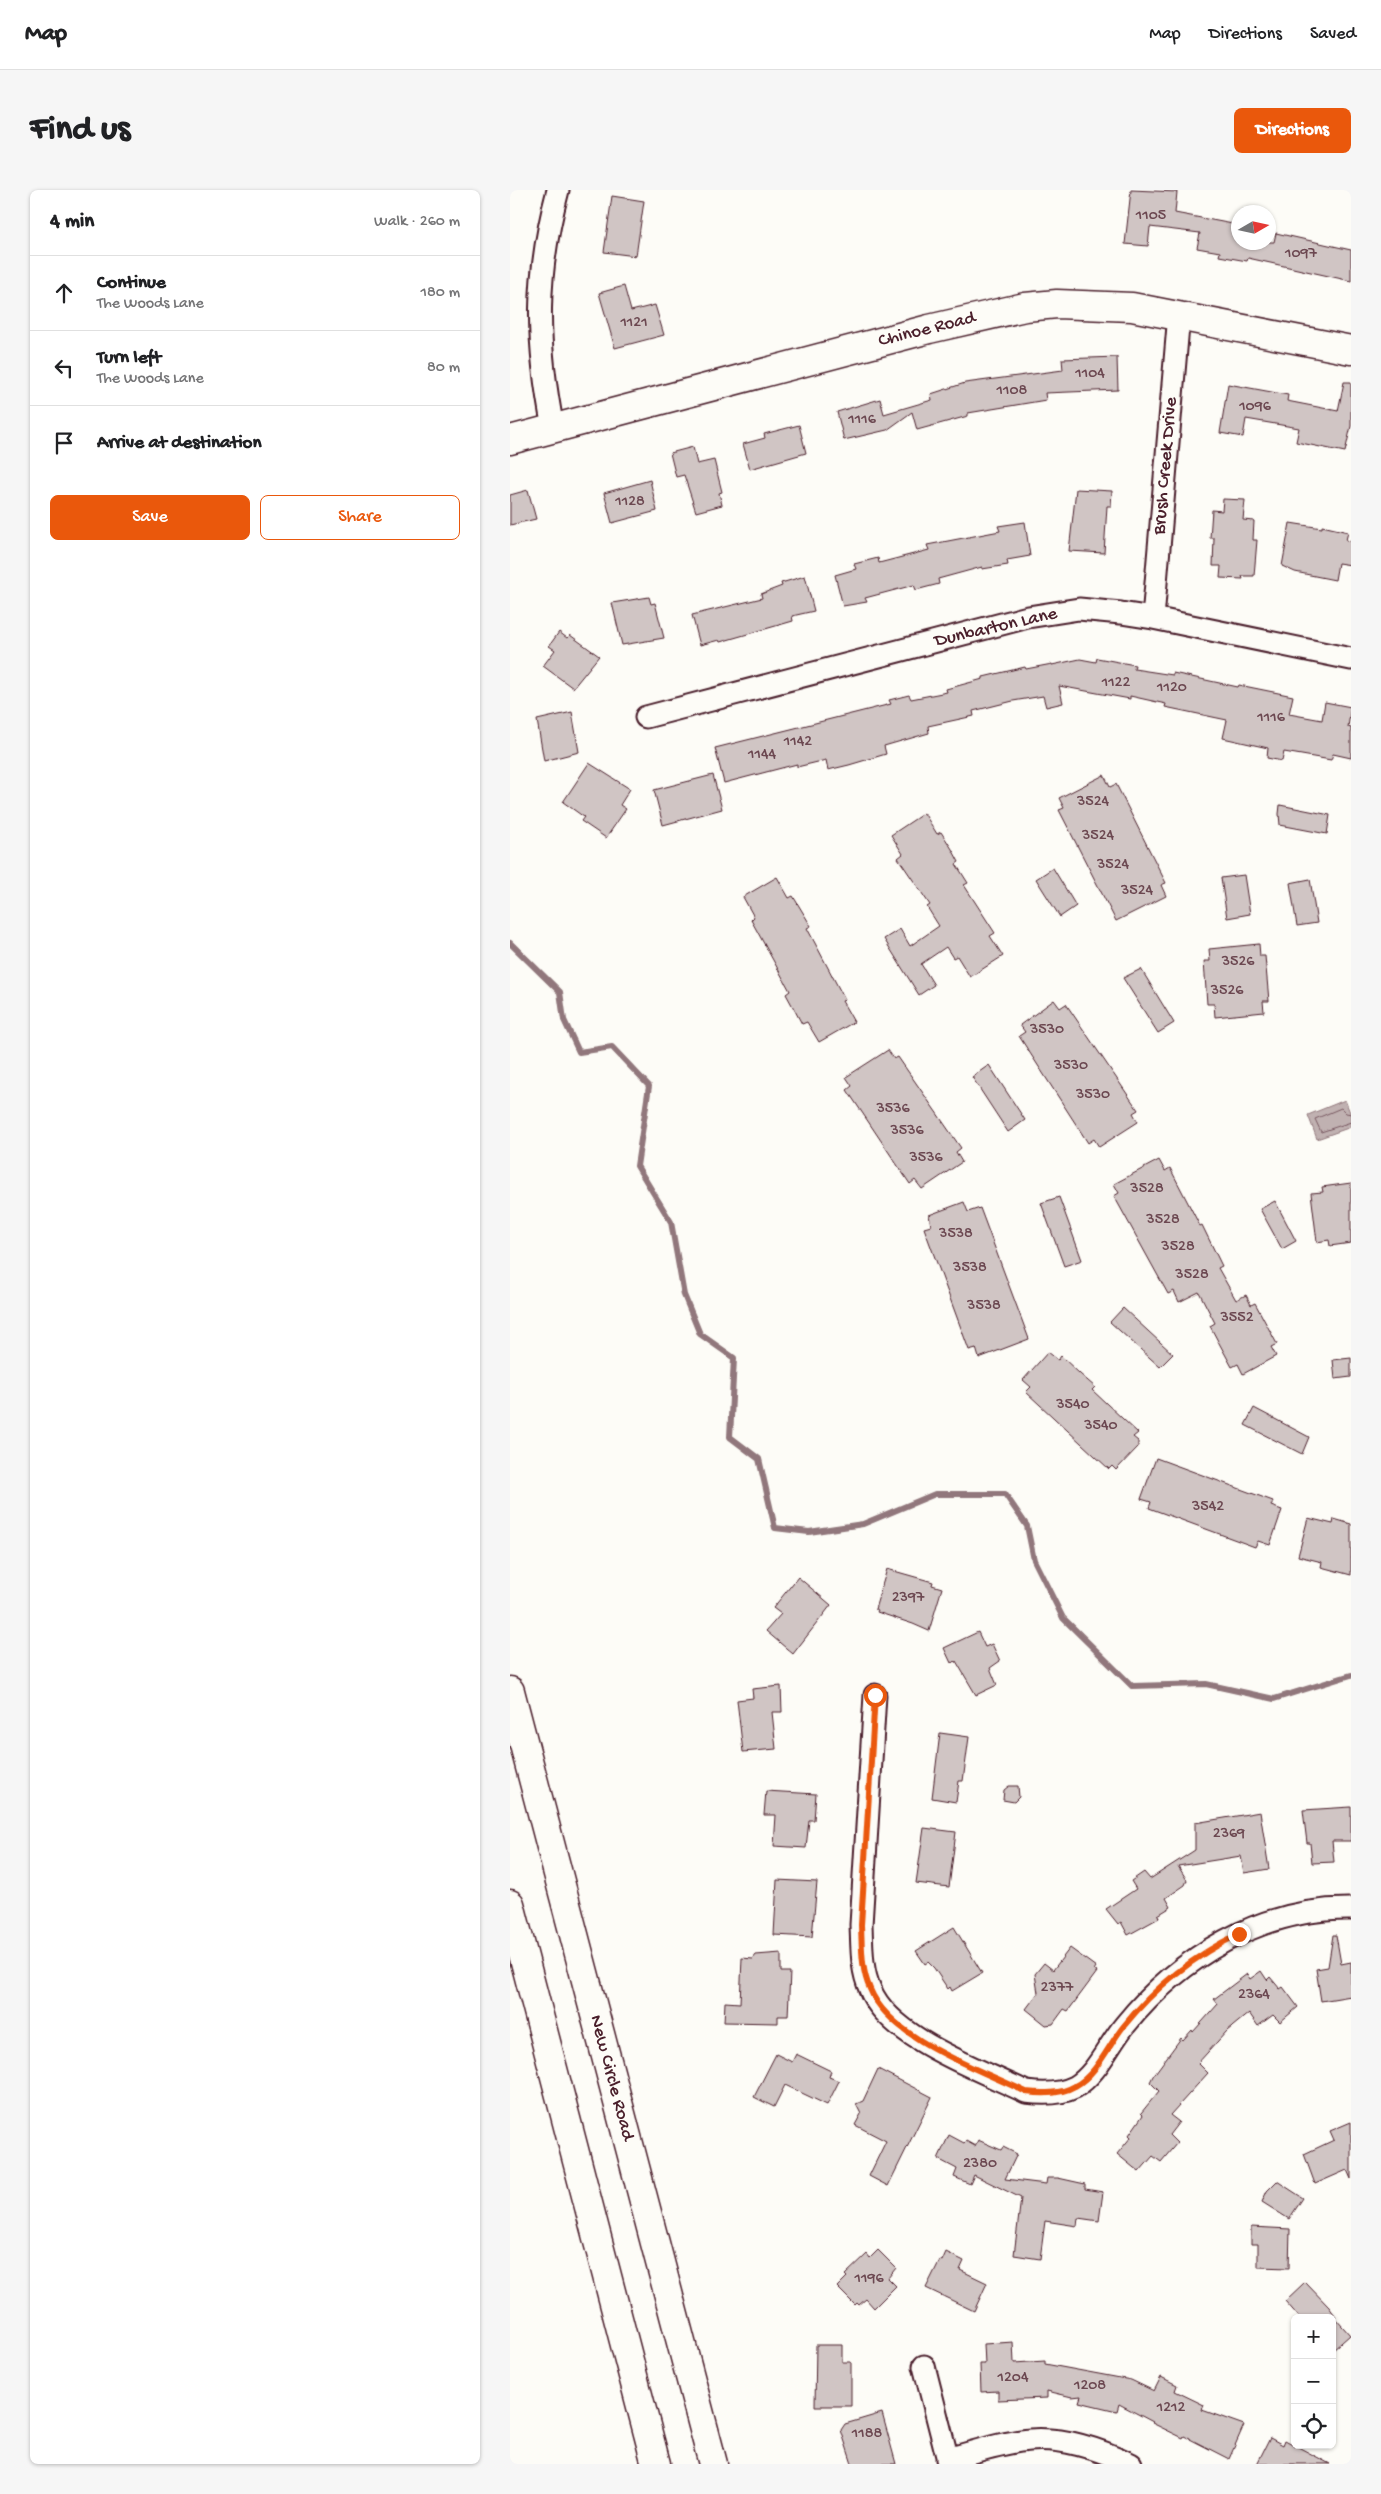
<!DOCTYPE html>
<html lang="en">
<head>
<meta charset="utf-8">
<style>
  :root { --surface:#fff; --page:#f6f6f6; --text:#202124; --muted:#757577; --line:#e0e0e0; --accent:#ea580c }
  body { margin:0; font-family:"Gochi Hand",sans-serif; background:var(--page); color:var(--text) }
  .controls { position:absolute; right:15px; bottom:15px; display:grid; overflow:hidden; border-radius:8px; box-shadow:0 1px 4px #0004 }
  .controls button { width:45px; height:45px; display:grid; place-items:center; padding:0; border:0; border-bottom:1px solid var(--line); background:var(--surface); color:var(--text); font:25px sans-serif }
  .compass { position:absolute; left:721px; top:15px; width:45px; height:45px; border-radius:50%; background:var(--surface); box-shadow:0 1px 4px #0004; rotate:81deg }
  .stop { position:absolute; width:15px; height:15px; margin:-11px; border:4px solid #ea580c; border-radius:50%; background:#fff }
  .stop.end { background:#ea580c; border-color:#fff; box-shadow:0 1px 5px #0008 }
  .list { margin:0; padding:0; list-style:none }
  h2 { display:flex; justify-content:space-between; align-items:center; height:65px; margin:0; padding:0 20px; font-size:21px }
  h2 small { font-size:16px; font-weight:400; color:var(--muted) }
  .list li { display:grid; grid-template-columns:32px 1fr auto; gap:15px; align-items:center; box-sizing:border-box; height:75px; padding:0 20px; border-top:1px solid var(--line) }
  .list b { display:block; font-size:19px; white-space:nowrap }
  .list p { margin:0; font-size:16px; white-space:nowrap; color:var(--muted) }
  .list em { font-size:16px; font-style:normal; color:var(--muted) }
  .actions { display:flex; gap:10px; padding:15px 20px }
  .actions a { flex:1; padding:11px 0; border:1px solid var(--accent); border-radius:8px; text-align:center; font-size:18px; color:var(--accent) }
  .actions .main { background:var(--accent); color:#fff }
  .icon { flex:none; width:28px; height:28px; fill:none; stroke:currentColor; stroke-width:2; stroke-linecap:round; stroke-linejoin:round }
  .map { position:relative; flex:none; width:841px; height:2274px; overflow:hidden; border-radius:8px }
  header { display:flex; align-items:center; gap:30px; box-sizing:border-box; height:70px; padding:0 25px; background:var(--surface); border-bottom:1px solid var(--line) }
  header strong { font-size:24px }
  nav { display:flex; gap:28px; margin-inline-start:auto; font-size:18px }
  .intro { display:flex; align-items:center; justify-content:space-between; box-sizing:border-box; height:120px; padding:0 30px }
  h1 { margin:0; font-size:35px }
  .button { padding:12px 22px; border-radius:8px; background:var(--accent); color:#fff; font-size:18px; font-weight:700 }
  main { display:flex; gap:30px; padding:0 30px }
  aside { flex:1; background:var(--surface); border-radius:8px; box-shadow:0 1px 4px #0004 }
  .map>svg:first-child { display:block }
  .water { fill:#c0b1b1; stroke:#91777b }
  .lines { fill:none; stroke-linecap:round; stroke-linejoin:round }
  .shore { stroke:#795961; stroke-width:1 }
  .stream { stroke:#91777b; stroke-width:6 }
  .building { fill:#d0c5c4; stroke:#4a1f2b }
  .street-casing { stroke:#4a1f2b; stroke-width:25 }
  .secondary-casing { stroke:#4a1f2b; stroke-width:31 }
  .highway-casing { stroke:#4a1f2b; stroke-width:31 }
  .street { stroke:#fdfcf7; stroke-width:21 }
  .secondary { stroke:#fdfcf7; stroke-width:28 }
  .highway { stroke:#fdfcf7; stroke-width:28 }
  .route { stroke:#ea580c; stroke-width:6 }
  .labels { text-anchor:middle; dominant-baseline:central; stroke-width:5; stroke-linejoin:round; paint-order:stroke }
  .number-label { font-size:16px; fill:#6c4851 }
  .street-label { font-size:19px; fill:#4a1f2b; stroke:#fdfcf7 }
</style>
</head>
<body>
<header>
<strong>Map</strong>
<nav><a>Map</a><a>Directions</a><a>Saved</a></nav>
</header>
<div class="intro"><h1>Find us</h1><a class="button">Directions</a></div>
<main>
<aside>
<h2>4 min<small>Walk · 260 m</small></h2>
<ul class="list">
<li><svg class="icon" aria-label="ahead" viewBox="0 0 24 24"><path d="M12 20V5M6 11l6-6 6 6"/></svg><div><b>Continue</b><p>The Woods Lane</p></div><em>180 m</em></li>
<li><svg class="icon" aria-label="left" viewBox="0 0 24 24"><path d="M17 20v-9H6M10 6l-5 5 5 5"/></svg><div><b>Turn left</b><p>The Woods Lane</p></div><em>80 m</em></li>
<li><svg class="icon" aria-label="arrive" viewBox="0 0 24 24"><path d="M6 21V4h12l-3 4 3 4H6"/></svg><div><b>Arrive at destination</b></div></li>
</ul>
<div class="actions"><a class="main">Save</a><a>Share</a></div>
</aside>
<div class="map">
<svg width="841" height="2274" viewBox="0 0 841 2274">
  <rect width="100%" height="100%" fill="#fdfcf7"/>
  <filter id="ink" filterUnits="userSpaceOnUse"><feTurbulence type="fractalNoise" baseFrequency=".02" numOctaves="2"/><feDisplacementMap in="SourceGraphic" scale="10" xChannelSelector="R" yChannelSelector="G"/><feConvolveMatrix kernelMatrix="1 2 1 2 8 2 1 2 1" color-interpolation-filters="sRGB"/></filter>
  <g filter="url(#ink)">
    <path class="water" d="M 835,910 L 841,925 L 841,937 L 807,949 L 798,925 Z"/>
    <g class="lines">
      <path class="shore" d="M 841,924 L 836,923 L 831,918 L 805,929 L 811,942 L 841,932"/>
      <path class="stream" d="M 0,753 L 50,802 L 54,830 L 69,862 L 102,857 L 139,896 L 127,976 L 161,1032 L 174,1105 L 190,1144 L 224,1168 L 220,1247 L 249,1269 L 265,1338 L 299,1342 L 353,1334 L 425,1304 L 495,1304 L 517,1336 L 524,1370 L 553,1428 L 622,1496 L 696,1494 L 764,1509 L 841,1485"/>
    </g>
    <path class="building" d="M 621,0 L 667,2 L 665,23 L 728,35 L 728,52 L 764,52 L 766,43 L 841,60 L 841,91 L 738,68 L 737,71 L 709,66 L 710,62 L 687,58 L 690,43 L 640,37 L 638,56 L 615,54 Z
      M 102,6 L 134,11 L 126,66 L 94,62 Z
      M 114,96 L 121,121 L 145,115 L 154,145 L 105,158 L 89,103 Z
      M 607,167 L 608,200 L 535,203 L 536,210 L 458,223 L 458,226 L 407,240 L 402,222 L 377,240 L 334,250 L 327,222 L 370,209 L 374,224 L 422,210 L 421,204 L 455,193 L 553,180 L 552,169 Z
      M 834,192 L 841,192 L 841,236 L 835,262 L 786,252 L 789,238 L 736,229 L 733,247 L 710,243 L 718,194 L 778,205 L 777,211 L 828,221 Z
      M 289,235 L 296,263 L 240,279 L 233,254 L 255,248 L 254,244 Z
      M 183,257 L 187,274 L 204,270 L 212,302 L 209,303 L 212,315 L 186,322 L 174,285 L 166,287 L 160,263 Z
      M 140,290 L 147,321 L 102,333 L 94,303 Z
      M 566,299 L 602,301 L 601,316 L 597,316 L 594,363 L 559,361 Z
      M 18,300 L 26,329 L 0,335 L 0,305 Z
      M 713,309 L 735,310 L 733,330 L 744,331 L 743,350 L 747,350 L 744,386 L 732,386 L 733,389 L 710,388 L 711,376 L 703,376 L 704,348 L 700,348 L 702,320 L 712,321 Z
      M 515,332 L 520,366 L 497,370 L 498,375 L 472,379 L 472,377 L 428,389 L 429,394 L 406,400 L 404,395 L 355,408 L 357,412 L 333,416 L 325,385 L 346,379 L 344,374 L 368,368 L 369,373 L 419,360 L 417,355 L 490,341 L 488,336 Z
      M 780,333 L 812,338 L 812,336 L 838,342 L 836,350 L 841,351 L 841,375 L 828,373 L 825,390 L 785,382 L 772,376 Z
      M 295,386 L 304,421 L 282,426 L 283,431 L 210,452 L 209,450 L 190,455 L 182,425 L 252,408 L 251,404 L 272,396 L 271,393 Z
      M 139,407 L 141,414 L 145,413 L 154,448 L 112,455 L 102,413 Z
      M 49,442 L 57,448 L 60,445 L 89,466 L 63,498 L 33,476 L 45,460 L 39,456 Z
      M 587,468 L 625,475 L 624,479 L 663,485 L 663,483 L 728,497 L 729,495 L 783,506 L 779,524 L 812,530 L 815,512 L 841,517 L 838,537 L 841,538 L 841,568 L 823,564 L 821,570 L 774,562 L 772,571 L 757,568 L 758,558 L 713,548 L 717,530 L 655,517 L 656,514 L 620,506 L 620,509 L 549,496 L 553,513 L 536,517 L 533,506 L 503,511 L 463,521 L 464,526 L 418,536 L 419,543 L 374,556 L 376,564 L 339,575 L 318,580 L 316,570 L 287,577 L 287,574 L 214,593 L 205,558 L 381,514 L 379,510 L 399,505 L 401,509 L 437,502 L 436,499 L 473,489 L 473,487 L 515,477 L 516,479 L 542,474 L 542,475 L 570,469 L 586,472 Z
      M 62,522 L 69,562 L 34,571 L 27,530 Z
      M 79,573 L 120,599 L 110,615 L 116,619 L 96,648 L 71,631 L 74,627 L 53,612 Z
      M 203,585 L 212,619 L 153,635 L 144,600 Z
      M 594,585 L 600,597 L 606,594 L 656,693 L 651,695 L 656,706 L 606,731 L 549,620 L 554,618 L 549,608 Z
      M 770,615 L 820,625 L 817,644 L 770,635 L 769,624 Z
      M 414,623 L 427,644 L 431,642 L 442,659 L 449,672 L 446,674 L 458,693 L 454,695 L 485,743 L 480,746 L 493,766 L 460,787 L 447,766 L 443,768 L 436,757 L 411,774 L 424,795 L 409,805 L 374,749 L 390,739 L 400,756 L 429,736 L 417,717 L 420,715 L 388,668 L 393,664 L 381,645 Z
      M 543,678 L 566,716 L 550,727 L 526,689 Z
      M 734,685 L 740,724 L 717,728 L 711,688 Z
      M 267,687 L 279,708 L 283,706 L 301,736 L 297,738 L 335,810 L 332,811 L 344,832 L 309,852 L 297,832 L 292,834 L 282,815 L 276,804 L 280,801 L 241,730 L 244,727 L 233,707 Z
      M 800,689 L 807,733 L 787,736 L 780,693 Z
      M 749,754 L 750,766 L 755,766 L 759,811 L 753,811 L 754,822 L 705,827 L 704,814 L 697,814 L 694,771 L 700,771 L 699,759 Z
      M 631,779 L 664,833 L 648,843 L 613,788 Z
      M 544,810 L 550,818 L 556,814 L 628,920 L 623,923 L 628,932 L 589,957 L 584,949 L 578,953 L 509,846 L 515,842 L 510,835 Z
      M 378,860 L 384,869 L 388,867 L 451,958 L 446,962 L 452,972 L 412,999 L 405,990 L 400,994 L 337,900 L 342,896 L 336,887 Z
      M 479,875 L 515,930 L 498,942 L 462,887 Z
      M 649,970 L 655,981 L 660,978 L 690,1036 L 692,1035 L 712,1076 L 708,1078 L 726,1110 L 736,1105 L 741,1115 L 745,1113 L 767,1154 L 761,1157 L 766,1166 L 733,1184 L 728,1174 L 722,1177 L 709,1153 L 700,1136 L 705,1133 L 689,1102 L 669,1112 L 664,1101 L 658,1104 L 604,1006 L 609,1003 L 604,994 Z
      M 841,993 L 841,1053 L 820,1056 L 819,1050 L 807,1052 L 801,1003 L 813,1002 L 812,997 Z
      M 549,1007 L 572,1070 L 554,1076 L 531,1013 Z
      M 765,1011 L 786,1051 L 772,1059 L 750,1019 Z
      M 454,1012 L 458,1022 L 470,1018 L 519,1149 L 469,1168 L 466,1158 L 459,1160 L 414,1038 L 421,1036 L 419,1025 Z
      M 613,1118 L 663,1164 L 650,1177 L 600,1132 Z
      M 538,1162 L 548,1170 L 551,1166 L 570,1184 L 585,1197 L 582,1200 L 628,1243 L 623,1247 L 628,1251 L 628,1257 L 606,1280 L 602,1276 L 599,1279 L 516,1202 L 521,1197 L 513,1190 Z
      M 841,1168 L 841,1187 L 825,1189 L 823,1170 Z
      M 744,1218 L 799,1247 L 792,1264 L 735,1235 Z
      M 646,1268 L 763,1311 L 761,1316 L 772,1320 L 760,1355 L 748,1351 L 745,1357 L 639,1318 L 641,1312 L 631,1309 Z
      M 798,1328 L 823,1334 L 824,1329 L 841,1334 L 841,1385 L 811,1377 L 812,1372 L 788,1366 Z
      M 377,1379 L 423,1392 L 422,1395 L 432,1398 L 419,1441 L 403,1434 L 367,1422 L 368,1420 L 365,1419 Z
      M 288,1387 L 321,1415 L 283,1464 L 256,1441 L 271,1424 L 263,1418 Z
      M 468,1442 L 475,1457 L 482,1454 L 490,1471 L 480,1478 L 487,1495 L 466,1505 L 446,1471 L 441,1473 L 434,1458 Z
      M 271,1496 L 272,1522 L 262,1522 L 266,1559 L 233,1562 L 227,1510 L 243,1508 L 242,1499 Z
      M 430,1543 L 459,1547 L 453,1591 L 449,1591 L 446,1612 L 422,1608 Z
      M 499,1596 L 508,1596 L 509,1607 L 504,1612 L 493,1610 L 494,1600 Z
      M 256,1601 L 306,1604 L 304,1630 L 299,1630 L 296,1658 L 264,1656 L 266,1625 L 254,1625 Z
      M 841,1617 L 841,1651 L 822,1651 L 824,1672 L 802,1673 L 800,1653 L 797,1653 L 793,1620 Z
      M 750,1622 L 759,1679 L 734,1683 L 731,1666 L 668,1676 L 677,1690 L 675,1695 L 656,1708 L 661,1717 L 648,1725 L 649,1728 L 618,1745 L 611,1732 L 608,1734 L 596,1719 L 626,1699 L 621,1691 L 634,1682 L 640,1689 L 685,1660 L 685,1633 Z
      M 414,1638 L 446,1642 L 439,1697 L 406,1693 Z
      M 267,1690 L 307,1692 L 302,1747 L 264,1745 Z
      M 444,1737 L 472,1783 L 442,1801 L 440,1797 L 438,1799 L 424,1778 L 418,1772 L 415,1774 L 406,1761 Z
      M 823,1745 L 826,1745 L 831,1774 L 841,1772 L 841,1806 L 811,1811 L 806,1779 L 818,1777 Z
      M 560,1758 L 586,1777 L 584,1780 L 587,1782 L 558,1821 L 554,1819 L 543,1834 L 536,1835 L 516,1819 L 528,1803 L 525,1784 L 534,1773 L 543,1780 Z
      M 271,1763 L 271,1782 L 280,1782 L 278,1826 L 268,1826 L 268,1833 L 214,1832 L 215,1812 L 230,1813 L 232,1768 L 243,1769 L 246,1765 Z
      M 751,1781 L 757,1790 L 760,1787 L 770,1799 L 773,1797 L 788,1817 L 770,1832 L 763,1825 L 748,1836 L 739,1823 L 717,1841 L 688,1873 L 698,1883 L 660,1925 L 669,1932 L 659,1945 L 667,1953 L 651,1972 L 643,1966 L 629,1982 L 607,1964 L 621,1947 L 619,1945 L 633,1925 L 631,1923 L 649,1901 L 640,1892 L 643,1886 L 671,1848 L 673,1850 L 682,1840 L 683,1842 L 708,1814 L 704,1809 L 737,1784 L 740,1789 Z
      M 266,1864 L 282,1872 L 286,1864 L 321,1881 L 319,1887 L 329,1891 L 317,1915 L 275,1895 L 264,1917 L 244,1907 Z
      M 368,1879 L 422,1907 L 378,1996 L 359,1986 L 376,1951 L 345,1935 L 351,1924 L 346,1914 L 353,1911 Z
      M 841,1932 L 841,1989 L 837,1980 L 805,1994 L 794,1964 L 824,1950 L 820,1941 Z
      M 439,1945 L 454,1953 L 456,1951 L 465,1956 L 468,1950 L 491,1960 L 493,1957 L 507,1964 L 495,1989 L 536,1994 L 537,1988 L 548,1988 L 575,1994 L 575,1999 L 593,2002 L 589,2031 L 568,2028 L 567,2036 L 535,2031 L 530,2069 L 504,2065 L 511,2008 L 464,1985 L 460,1994 L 444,1987 L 447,1979 L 428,1969 Z
      M 767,1991 L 793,2008 L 779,2029 L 752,2012 L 757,2001 Z
      M 741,2037 L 780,2039 L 779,2078 L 748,2077 L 748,2054 L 741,2054 Z
      M 368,2060 L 386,2078 L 378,2088 L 386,2096 L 364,2118 L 356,2109 L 349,2115 L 347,2113 L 345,2115 L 327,2097 L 337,2087 L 335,2085 L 357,2064 L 360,2068 Z
      M 436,2062 L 454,2071 L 450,2080 L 477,2093 L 464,2121 L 416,2098 L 430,2070 L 432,2071 Z
      M 795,2092 L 819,2117 L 827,2128 L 825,2128 L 840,2145 L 822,2161 L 822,2128 L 790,2128 L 775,2111 Z
      M 503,2152 L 504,2173 L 535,2171 L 535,2174 L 621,2190 L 644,2201 L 651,2187 L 667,2195 L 665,2201 L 694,2215 L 692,2220 L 734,2235 L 719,2269 L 674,2246 L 673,2248 L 642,2233 L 643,2232 L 609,2214 L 607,2221 L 569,2212 L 571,2206 L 562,2207 L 537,2201 L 537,2208 L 488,2210 L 488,2201 L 471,2202 L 470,2174 L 475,2174 L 474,2154 Z
      M 306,2155 L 332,2155 L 332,2172 L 341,2172 L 341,2216 L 305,2216 Z
      M 372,2223 L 386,2274 L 342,2274 L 331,2240 L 335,2234 Z
      M 760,2248 L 773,2255 L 775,2250 L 820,2274 L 747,2274 Z"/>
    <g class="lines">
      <g class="street-casing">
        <path id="street" d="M 43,238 C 26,151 25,86 48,0
          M 643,428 L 669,124
          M 136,527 L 518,427 L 569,419 L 611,423 L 643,428 L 841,469
          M 365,1505 L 351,1735 C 352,1757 351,1779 360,1799 C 380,1849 469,1879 516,1902 C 531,1904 551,1904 565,1897 C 587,1884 599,1854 615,1835 C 671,1766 751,1718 841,1719
          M 414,2176 L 439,2274
          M 437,2269 C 464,2262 493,2252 520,2250 C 554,2247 591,2260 621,2274"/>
      </g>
      <g class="secondary-casing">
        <path id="secondary" d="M 0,250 L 419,139 L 515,117 L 547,114 L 622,117 L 841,160"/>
      </g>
      <g class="highway-casing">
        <path id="highway" d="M 0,1501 L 203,2274
          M 0,1714 L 146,2274"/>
      </g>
      <use href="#street" class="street"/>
      <use href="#secondary" class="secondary"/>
      <use href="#highway" class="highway"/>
    </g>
  </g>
  <g class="lines" filter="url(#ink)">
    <path class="route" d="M 365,1505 L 351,1735 C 352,1757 351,1779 360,1799 C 380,1849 469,1879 516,1902 C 531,1904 552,1904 565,1896 C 587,1884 598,1856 613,1837 C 645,1797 683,1766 729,1744"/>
  </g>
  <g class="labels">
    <g class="number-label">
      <text x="641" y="26">1105</text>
      <text x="791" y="64">1097</text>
      <text x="124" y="133">1121</text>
      <text x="580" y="184">1104</text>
      <text x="502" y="201">1108</text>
      <text x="745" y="217">1096</text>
      <text x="352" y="230">1116</text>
      <text x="120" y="312">1128</text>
      <text x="606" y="493">1122</text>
      <text x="662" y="498">1120</text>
      <text x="761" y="528">1116</text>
      <text x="288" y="552">1142</text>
      <text x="252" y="565">1144</text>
      <text x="583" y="612">3524</text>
      <text x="588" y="646">3524</text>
      <text x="603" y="675">3524</text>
      <text x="627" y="701">3524</text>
      <text x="728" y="772">3526</text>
      <text x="717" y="801">3526</text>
      <text x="537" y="840">3530</text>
      <text x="561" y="876">3530</text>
      <text x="583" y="905">3530</text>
      <text x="383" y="919">3536</text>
      <text x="397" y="941">3536</text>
      <text x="416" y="968">3536</text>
      <text x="637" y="999">3528</text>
      <text x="653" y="1030">3528</text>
      <text x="446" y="1044">3538</text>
      <text x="668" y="1057">3528</text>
      <text x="460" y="1078">3538</text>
      <text x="682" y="1085">3528</text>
      <text x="474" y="1116">3538</text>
      <text x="727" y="1128">3552</text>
      <text x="563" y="1215">3540</text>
      <text x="591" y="1236">3540</text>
      <text x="698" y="1317">3542</text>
      <text x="398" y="1408">2397</text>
      <text x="719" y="1644">2369</text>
      <text x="547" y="1798">2377</text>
      <text x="744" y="1805">2364</text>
      <text x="470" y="1974">2380</text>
      <text x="359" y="2089">1196</text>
      <text x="503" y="2188">1204</text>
      <text x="580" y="2196">1208</text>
      <text x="661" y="2218">1212</text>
      <text x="357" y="2244">1188</text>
    </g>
    <g class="street-label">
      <text transform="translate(417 140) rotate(-14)">Chinoe Road</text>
      <text transform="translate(656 276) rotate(-85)">Brush Creek Drive</text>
      <text transform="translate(486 438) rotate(-13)">Dunbarton Lane</text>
      <text transform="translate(101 1888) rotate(75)">New Circle Road</text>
    </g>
  </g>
</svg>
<div class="controls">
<button>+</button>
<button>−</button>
<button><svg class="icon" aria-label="locate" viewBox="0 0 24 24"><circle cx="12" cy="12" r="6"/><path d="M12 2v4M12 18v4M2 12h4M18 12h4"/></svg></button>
</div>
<svg class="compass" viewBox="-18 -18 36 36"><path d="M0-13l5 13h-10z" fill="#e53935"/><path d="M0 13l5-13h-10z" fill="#757577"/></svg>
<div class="stop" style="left:365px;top:1505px"></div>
<div class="stop end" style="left:729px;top:1744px"></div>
</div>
</main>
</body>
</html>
